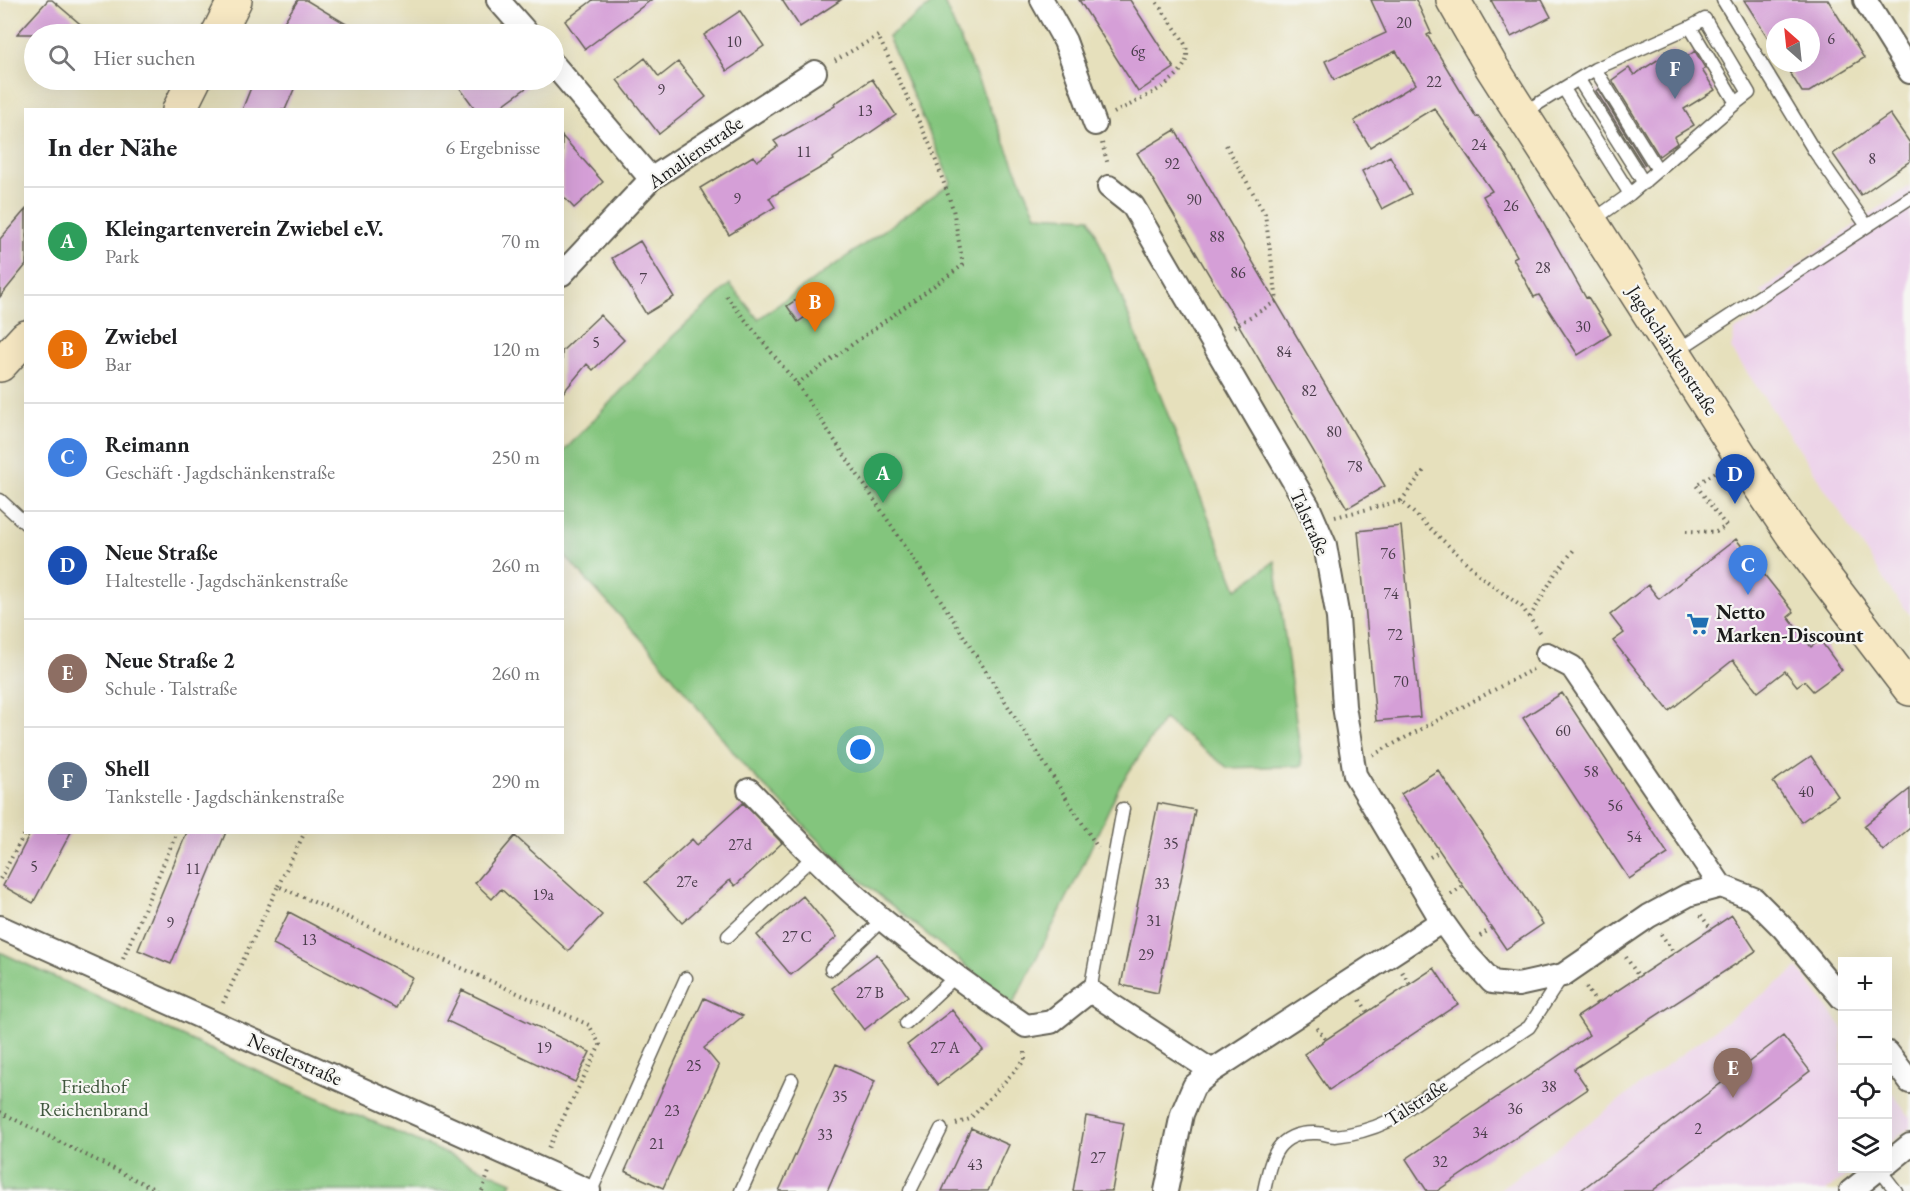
<!DOCTYPE html>
<html lang="de">
<head>
<meta charset="utf-8">
<style>
  :root { --surface:#fff; --page:#f2f2f2; --text:#202124; --muted:#757577; --line:#e0e0e0; --accent:#1f6fb2 }
  body { margin:0; font-family:"EB Garamond",serif; background:var(--page); color:var(--text) }
  .controls { position:absolute; right:18px; bottom:18px; display:grid; overflow:hidden; border-radius:0px; box-shadow:0 6px 24px #0002 }
  .controls button { width:54px; height:54px; display:grid; place-items:center; padding:0; border:0; border-bottom:2px solid var(--line); background:var(--surface); color:var(--text); font:30px sans-serif }
  .compass { position:absolute; left:1766px; top:18px; width:54px; height:54px; border-radius:50%; background:var(--surface); box-shadow:0 6px 24px #0002; rotate:333deg }
  .you { position:absolute; left:861px; top:750px; width:21px; height:21px; margin:-15px; border:4px solid #fff; border-radius:50%; background:#1a73e8; box-shadow:0 0 0 9px #1a73e833 }
  .badge { display:grid; place-items:center; width:39px; height:39px; border-radius:50%; background:var(--accent); color:#fff; font-size:20px; font-weight:700 }
  .pin { position:absolute; translate:-50% -50px; filter:drop-shadow(0 2px 3px #0008) }
  .pin::after { content:''; position:absolute; top:32px; width:21px; height:18px; background:inherit; clip-path:polygon(0 0,100% 0,50% 100%) }
  .list { margin:0; padding:0; list-style:none }
  h2 { display:flex; justify-content:space-between; align-items:center; height:78px; margin:0; padding:0 24px; font-size:26px }
  h2 small { font-size:20px; font-weight:400; color:var(--muted) }
  .list li { display:grid; grid-template-columns:39px 1fr auto; gap:18px; align-items:center; box-sizing:border-box; height:108px; padding:0 24px; border-top:2px solid var(--line) }
  .list b { display:block; font-size:22px; white-space:nowrap }
  .list p { margin:0; font-size:20px; white-space:nowrap; color:var(--muted) }
  .list em { font-size:20px; font-style:normal; color:var(--muted) }
  .icon { flex:none; width:33px; height:33px; fill:none; stroke:currentColor; stroke-width:2; stroke-linecap:round; stroke-linejoin:round }
  .map { position:relative; flex:none; width:1910px; height:1191px; overflow:hidden }
  .search { position:absolute; background:var(--surface); box-shadow:0 6px 24px #0002; left:24px; top:24px; width:540px; height:66px; display:flex; align-items:center; gap:15px; box-sizing:border-box; padding:0 21px; border-radius:33px; color:var(--muted); font-size:22px }
  .panel { position:absolute; background:var(--surface); box-shadow:0 6px 24px #0002; left:24px; top:108px; width:540px; height:726px; border-radius:0px }
  .map>svg:first-child { display:block }
  .built { fill:#ecd1ea }
  .green { fill:#83c57d; stroke:#50704c; stroke-width:1.5 }
  .building { fill:#d59fd7 }
  .lines { fill:none; stroke-linecap:round; stroke-linejoin:round }
  .service-casing { stroke:#636154; stroke-width:15 }
  .minor-casing { stroke:#636154; stroke-width:26 }
  .secondary-casing { stroke:#636154; stroke-width:36 }
  .path { stroke:#636154; stroke-width:4; stroke-dasharray:1.5 4.5; stroke-linecap:butt }
  .service { stroke:#fff; stroke-width:12 }
  .minor { stroke:#fff; stroke-width:22 }
  .secondary { stroke:#f7e8c3; stroke-width:33 }
  .labels { text-anchor:middle; dominant-baseline:central; stroke-width:4.5; stroke-linejoin:round; paint-order:stroke }
  .number-label { font-size:16px; fill:#4a3d4b }
  .street-label { font-size:20px; fill:#1c1c1c; stroke:#f6f6f2 }
  .poi-label { font-size:20px; font-weight:bold; fill:#1c1c1c; stroke:#f6f6f2; text-anchor:start }
  .park-label { font-size:20px; fill:#40573e; stroke:#f6f6f2 }
</style>
</head>
<body>
<div class="map">
<svg width="1910" height="1191" viewBox="0 0 1910 1191">
  <rect width="100%" height="100%" fill="#f6f6f2"/>
  <filter id="ink" filterUnits="userSpaceOnUse"><feTurbulence type="fractalNoise" baseFrequency=".0167" numOctaves="2"/><feDisplacementMap in="SourceGraphic" scale="12" xChannelSelector="R" yChannelSelector="G"/><feConvolveMatrix kernelMatrix="1 2 1 2 8 2 1 2 1" color-interpolation-filters="sRGB"/></filter>
  <filter id="wash" filterUnits="userSpaceOnUse"><feTurbulence type="fractalNoise" baseFrequency=".008" numOctaves="4" result="noise"/><feDisplacementMap in="SourceGraphic" scale="24" xChannelSelector="R" yChannelSelector="G"/><feGaussianBlur stdDeviation="1.35" result="paint"/><feColorMatrix in="noise" values="0 0 0 0 0 0 0 0 0 0 0 0 0 0 0 0 0 1.4 0 .05"/><feComposite in="paint" operator="in"/></filter>
  <g filter="url(#wash)">
    <rect width="100%" height="100%" fill="#e6e0bc"/>
    <path class="built" d="M 1910,186 L 1910,615 L 1892,592 L 1801,452 L 1731,349 L 1735,330 L 1771,310 L 1764,294 L 1760,292 Z
      M 1798,968 L 1842,1027 L 1842,1168 L 1855,1169 L 1826,1191 L 1497,1191 Z
      M 1888,1087 L 1910,1117 L 1910,1127 L 1888,1144 Z"/>
    <path class="green" d="M 937,0 L 943,0 L 1036,215 L 1090,218 L 1237,589 L 1275,561 L 1302,766 L 1228,768 L 1164,719 L 1120,785 L 1077,878 L 1013,1004 L 853,874 L 746,768 L 653,652 L 563,554 L 563,452 L 672,337 L 730,284 L 758,319 L 951,183 L 888,37 Z
      M 0,952 L 255,1070 L 512,1182 L 507,1191 L 0,1191 Z"/>
    <g id="blocks">
      <path class="building" d="M 48,0 L 52,0 L 92,34 L 17,34 Z
        M 298,0 L 306,0 L 363,34 L 276,34 Z
        M 593,0 L 651,0 L 585,49 L 565,21 Z
        M 782,0 L 841,0 L 800,27 Z
        M 1079,0 L 1130,0 L 1174,68 L 1138,92 Z
        M 1371,0 L 1416,0 L 1431,33 L 1427,35 L 1476,117 L 1478,116 L 1506,156 L 1586,298 L 1588,297 L 1611,334 L 1578,355 L 1539,295 L 1534,297 L 1513,258 L 1517,256 L 1483,196 L 1492,191 L 1434,108 L 1370,147 L 1354,121 L 1416,84 L 1396,51 L 1334,80 L 1325,61 L 1386,33 Z
        M 1491,0 L 1542,0 L 1551,17 L 1511,37 Z
        M 1744,0 L 1828,0 L 1864,58 L 1809,92 L 1802,92 L 1784,63 L 1811,63 L 1811,27 L 1775,27 L 1775,49 Z
        M 740,11 L 764,46 L 727,71 L 704,35 Z
        M 1673,50 L 1681,61 L 1695,51 L 1705,68 L 1702,70 L 1715,90 L 1684,109 L 1694,125 L 1674,137 L 1677,143 L 1659,156 L 1612,80 L 1629,68 L 1634,75 Z
        M 645,58 L 659,77 L 678,62 L 706,97 L 659,134 L 617,80 Z
        M 872,79 L 896,115 L 833,158 L 834,160 L 769,198 L 775,207 L 729,235 L 700,188 L 753,156 L 757,161 L 778,146 L 774,141 L 835,106 L 834,104 Z
        M 254,80 L 298,80 L 285,110 L 242,110 Z
        M 469,80 L 537,80 L 496,110 L 476,110 L 459,87 Z
        M 1598,89 L 1645,165 L 1643,166 L 1596,91 Z
        M 1890,114 L 1910,143 L 1910,161 L 1861,195 L 1833,154 Z
        M 1175,130 L 1385,486 L 1347,508 L 1137,153 Z
        M 562,136 L 603,182 L 574,208 L 562,195 Z
        M 1390,156 L 1411,194 L 1382,209 L 1362,171 Z
        M 26,209 L 26,265 L 0,297 L 0,239 Z
        M 640,241 L 674,297 L 646,314 L 612,258 Z
        M 815,287 L 825,303 L 798,322 L 787,306 Z
        M 600,315 L 624,340 L 593,370 L 587,364 L 562,394 L 562,351 Z
        M 1401,526 L 1420,717 L 1376,721 L 1358,531 Z
        M 1736,539 L 1794,612 L 1788,617 L 1811,647 L 1820,640 L 1842,670 L 1813,691 L 1804,681 L 1797,686 L 1785,671 L 1758,692 L 1733,660 L 1669,711 L 1613,641 L 1624,633 L 1610,615 L 1648,585 L 1659,599 Z
        M 1562,693 L 1668,854 L 1629,879 L 1523,718 Z
        M 1811,756 L 1838,796 L 1801,822 L 1773,782 Z
        M 1438,770 L 1543,924 L 1506,949 L 1401,794 Z
        M 1910,789 L 1910,828 L 1883,851 L 1864,826 Z
        M 743,803 L 782,843 L 735,886 L 730,880 L 682,923 L 645,882 L 692,839 L 697,845 Z
        M 1158,803 L 1195,810 L 1158,993 L 1121,985 Z
        M 31,832 L 71,832 L 33,903 L 3,886 Z
        M 187,832 L 226,832 L 171,964 L 138,950 Z
        M 515,836 L 602,915 L 568,951 L 501,889 L 492,899 L 475,883 Z
        M 803,896 L 837,937 L 791,975 L 757,935 Z
        M 289,912 L 412,977 L 396,1008 L 273,944 Z
        M 1732,915 L 1756,951 L 1574,1069 L 1588,1089 L 1437,1191 L 1427,1191 L 1406,1159 L 1589,1035 L 1577,1017 Z
        M 877,954 L 908,996 L 864,1030 L 832,988 Z
        M 1434,968 L 1458,1004 L 1329,1090 L 1304,1054 Z
        M 462,990 L 590,1052 L 575,1082 L 447,1021 Z
        M 704,998 L 743,1016 L 704,1048 L 719,1066 L 663,1188 L 625,1171 Z
        M 952,1010 L 983,1050 L 938,1085 L 907,1045 Z
        M 1783,1036 L 1810,1071 L 1652,1191 L 1580,1191 Z
        M 836,1064 L 875,1081 L 827,1191 L 779,1191 Z
        M 1086,1116 L 1124,1123 L 1112,1191 L 1073,1191 Z
        M 971,1128 L 1009,1145 L 988,1191 L 942,1191 Z"/>
    </g>
  </g>
  <g filter="url(#ink)">
    <use href="#blocks" fill-opacity="0" stroke="#636154" stroke-width="1.5"/>
    <g class="lines">
      <g class="service-casing">
        <path id="service" d="M 1723,0 L 1815,152 L 1867,226
          M 1690,27 L 1705,19 L 1749,93 L 1736,103
          M 1595,69 L 1658,170
          M 1579,80 L 1644,183
          M 1564,89 L 1630,194
          M 1523,113 L 1595,69 L 1690,27 L 1736,103 L 1630,194 L 1592,221
          M 1675,352 L 1910,198
          M 0,500 L 26,524
          M 728,936 L 813,857
          M 831,969 L 882,920
          M 1090,991 L 1123,809
          M 906,1023 L 955,977
          M 1879,1169 L 1896,1191
          M 591,1191 L 686,978
          M 741,1191 L 792,1080
          M 910,1191 L 941,1129
          M 1264,1191 C 1271,1158 1276,1131 1317,1133 C 1323,1133 1329,1136 1335,1136 C 1355,1134 1372,1129 1389,1121 L 1529,1027 L 1563,975"/>
      </g>
      <g class="minor-casing">
        <path id="minor" d="M 498,0 L 528,34
          M 1042,0 L 1065,41 L 1095,124
          M 1865,0 L 1910,72
          M 554,65 L 651,179
          M 1109,187 L 1133,206 L 1308,506 L 1325,545 L 1338,618 L 1344,706 L 1355,775 L 1442,921 L 1212,1071 L 1194,1086 L 1182,1114 L 1166,1191
          M 562,274 L 651,179 L 815,72
          M 1547,654 L 1572,667 L 1721,886
          M 749,790 C 792,835 835,880 883,920 C 929,958 977,992 1026,1026 L 1051,1022 L 1090,991 L 1212,1071
          M 1442,921 L 1462,949 L 1492,982 L 1518,985 L 1563,975 L 1649,916 L 1688,895 L 1721,886 L 1754,899 L 1783,928 L 1842,998
          M 0,927 L 589,1191
          M 1888,1053 L 1910,1082
          M 1888,1163 L 1910,1145
          M 1851,1191 L 1880,1168"/>
      </g>
      <g class="secondary-casing">
        <path id="secondary" d="M 1453,0 L 1491,66 L 1761,488 L 1792,534 L 1910,689
          M 218,34 L 235,0
          M 179,110 L 194,80
          M 0,365 L 26,337"/>
      </g>
      <path class="path" d="M 1114,113 C 1135,101 1196,78 1186,47 C 1183,37 1162,11 1155,0
        M 1102,143 L 1108,165
        M 1226,145 L 1265,214 L 1277,301 L 1230,329
        M 726,296 L 797,384 L 935,591 L 1098,848
        M 797,384 L 963,265 L 953,209 L 931,147 L 878,36 L 834,61
        M 1401,501 L 1425,469
        M 1335,517 L 1401,501 L 1484,579 L 1522,607 L 1540,633
        M 1686,531 L 1716,532 L 1726,526 L 1696,485 L 1719,470
        M 1530,617 L 1555,574 L 1576,547
        M 1373,755 L 1533,669
        M 1430,857 L 1440,851
        M 0,879 L 26,831
        M 278,886 L 305,832
        M 1451,894 L 1463,886
        M 1701,915 L 1711,929
        M 1661,934 L 1674,953
        M 1480,936 L 1492,928
        M 1626,957 L 1639,977
        M 123,959 L 177,832
        M 1402,972 L 1410,984
        M 1586,987 L 1597,1004
        M 1360,1000 L 1368,1012
        M 223,1003 L 278,886 L 589,1025 L 600,1045 L 547,1150
        M 1317,1028 L 1326,1040
        M 0,1112 L 158,1191
        M 956,1124 L 970,1119 L 1025,1060 L 1025,1049
        M 482,1191 L 490,1169"/>
      <use href="#service" class="service"/>
      <use href="#minor" class="minor"/>
      <use href="#secondary" class="secondary"/>
    </g>
  </g>
  <defs>
    <g id="supermarket-bare" transform="scale(1.8)"><path d="M-6-5.5h2.5l.6 2H6L4.5 2H-2.5L-4.4-4H-6ZM-1.5 3.2a1.3 1.3 0 1 0 .1 0ZM3 3.2a1.3 1.3 0 1 0 .1 0Z" fill="#1f6fb2" stroke="#f6f6f2" stroke-width="2.5" paint-order="stroke"/></g>
  </defs>
  <g fill-rule="evenodd">
    <use href="#supermarket-bare" x="1698" y="624"/>
  </g>
  <g class="labels">
    <g class="number-label">
      <text x="1404" y="22">20</text>
      <text x="1831" y="38">6</text>
      <text x="734" y="41">10</text>
      <text x="1138" y="50">6g</text>
      <text x="1434" y="81">22</text>
      <text x="661" y="89">9</text>
      <text x="865" y="110">13</text>
      <text x="1479" y="144">24</text>
      <text x="804" y="151">11</text>
      <text x="1872" y="158">8</text>
      <text x="1172" y="163">92</text>
      <text x="737" y="198">9</text>
      <text x="1194" y="199">90</text>
      <text x="1511" y="205">26</text>
      <text x="1217" y="236">88</text>
      <text x="1543" y="267">28</text>
      <text x="1238" y="272">86</text>
      <text x="643" y="278">7</text>
      <text x="1583" y="326">30</text>
      <text x="596" y="342">5</text>
      <text x="1284" y="351">84</text>
      <text x="1309" y="390">82</text>
      <text x="1334" y="431">80</text>
      <text x="1355" y="466">78</text>
      <text x="1388" y="553">76</text>
      <text x="1391" y="593">74</text>
      <text x="1395" y="634">72</text>
      <text x="1401" y="681">70</text>
      <text x="1563" y="730">60</text>
      <text x="1591" y="771">58</text>
      <text x="1806" y="791">40</text>
      <text x="1615" y="805">56</text>
      <text x="1634" y="836">54</text>
      <text x="1171" y="843">35</text>
      <text x="740" y="844">27d</text>
      <text x="34" y="866">5</text>
      <text x="193" y="868">11</text>
      <text x="687" y="881">27e</text>
      <text x="1162" y="883">33</text>
      <text x="543" y="894">19a</text>
      <text x="1154" y="920">31</text>
      <text x="170" y="922">9</text>
      <text x="797" y="936">27 C</text>
      <text x="309" y="939">13</text>
      <text x="1146" y="954">29</text>
      <text x="870" y="992">27 B</text>
      <text x="544" y="1047">19</text>
      <text x="945" y="1047">27 A</text>
      <text x="694" y="1065">25</text>
      <text x="1549" y="1086">38</text>
      <text x="840" y="1096">35</text>
      <text x="1515" y="1108">36</text>
      <text x="672" y="1110">23</text>
      <text x="1698" y="1128">2</text>
      <text x="1480" y="1132">34</text>
      <text x="825" y="1134">33</text>
      <text x="657" y="1143">21</text>
      <text x="1098" y="1157">27</text>
      <text x="1440" y="1161">32</text>
      <text x="975" y="1164">43</text>
    </g>
    <g class="street-label">
      <text transform="translate(695 152) rotate(-35)">Amalienstraße</text>
      <text transform="translate(1673 350) rotate(57)">Jagdschänkenstraße</text>
      <text transform="translate(1310 522) rotate(66)">Talstraße</text>
      <text transform="translate(295 1059) rotate(24)">Nestlerstraße</text>
      <text transform="translate(1416 1102) rotate(-33)">Talstraße</text>
    </g>
    <g class="poi-label">
      <text x="1716" y="612">Netto<tspan x="1716" dy="23">Marken-Discount</tspan></text>
    </g>
    <g class="park-label">
      <text x="94" y="1086">Friedhof<tspan x="94" dy="23">Reichenbrand</tspan></text>
    </g>
  </g>
</svg>
<div class="controls">
<button>+</button>
<button>−</button>
<button><svg class="icon" aria-label="locate" viewBox="0 0 24 24"><circle cx="12" cy="12" r="6"/><path d="M12 2v4M12 18v4M2 12h4M18 12h4"/></svg></button>
<button><svg class="icon" aria-label="layers" viewBox="0 0 24 24"><path d="M12 4l9 5-9 5-9-5zM3 14l9 5 9-5"/></svg></button>
</div>
<svg class="compass" viewBox="-18 -18 36 36"><path d="M0-13l5 13h-10z" fill="#e53935"/><path d="M0 13l5-13h-10z" fill="#757577"/></svg>
<div class="you"></div>
<div class="pin badge" style="left:883px;top:503px;background:#2e9e5b">A</div>
<div class="pin badge" style="left:815px;top:332px;background:#e8710a">B</div>
<div class="pin badge" style="left:1748px;top:595px;background:#3f7fe0">C</div>
<div class="pin badge" style="left:1735px;top:504px;background:#1a4fb4">D</div>
<div class="pin badge" style="left:1733px;top:1098px;background:#8d6e63">E</div>
<div class="pin badge" style="left:1675px;top:99px;background:#5c6f8a">F</div>
<div class="search"><svg class="icon" aria-label="search" viewBox="0 0 24 24"><circle cx="10" cy="10" r="6"/><path d="M15 15l6 6"/></svg>Hier suchen</div>
<section class="panel">
<h2>In der Nähe<small>6 Ergebnisse</small></h2>
<ul class="list">
<li><span class="badge" style="background:#2e9e5b">A</span><div><b>Kleingartenverein Zwiebel e.V.</b><p>Park</p></div><em>70 m</em></li>
<li><span class="badge" style="background:#e8710a">B</span><div><b>Zwiebel</b><p>Bar</p></div><em>120 m</em></li>
<li><span class="badge" style="background:#3f7fe0">C</span><div><b>Reimann</b><p>Geschäft · Jagdschänkenstraße</p></div><em>250 m</em></li>
<li><span class="badge" style="background:#1a4fb4">D</span><div><b>Neue Straße</b><p>Haltestelle · Jagdschänkenstraße</p></div><em>260 m</em></li>
<li><span class="badge" style="background:#8d6e63">E</span><div><b>Neue Straße 2</b><p>Schule · Talstraße</p></div><em>260 m</em></li>
<li><span class="badge" style="background:#5c6f8a">F</span><div><b>Shell</b><p>Tankstelle · Jagdschänkenstraße</p></div><em>290 m</em></li>
</ul>
</section>
</div>
</body>
</html>
